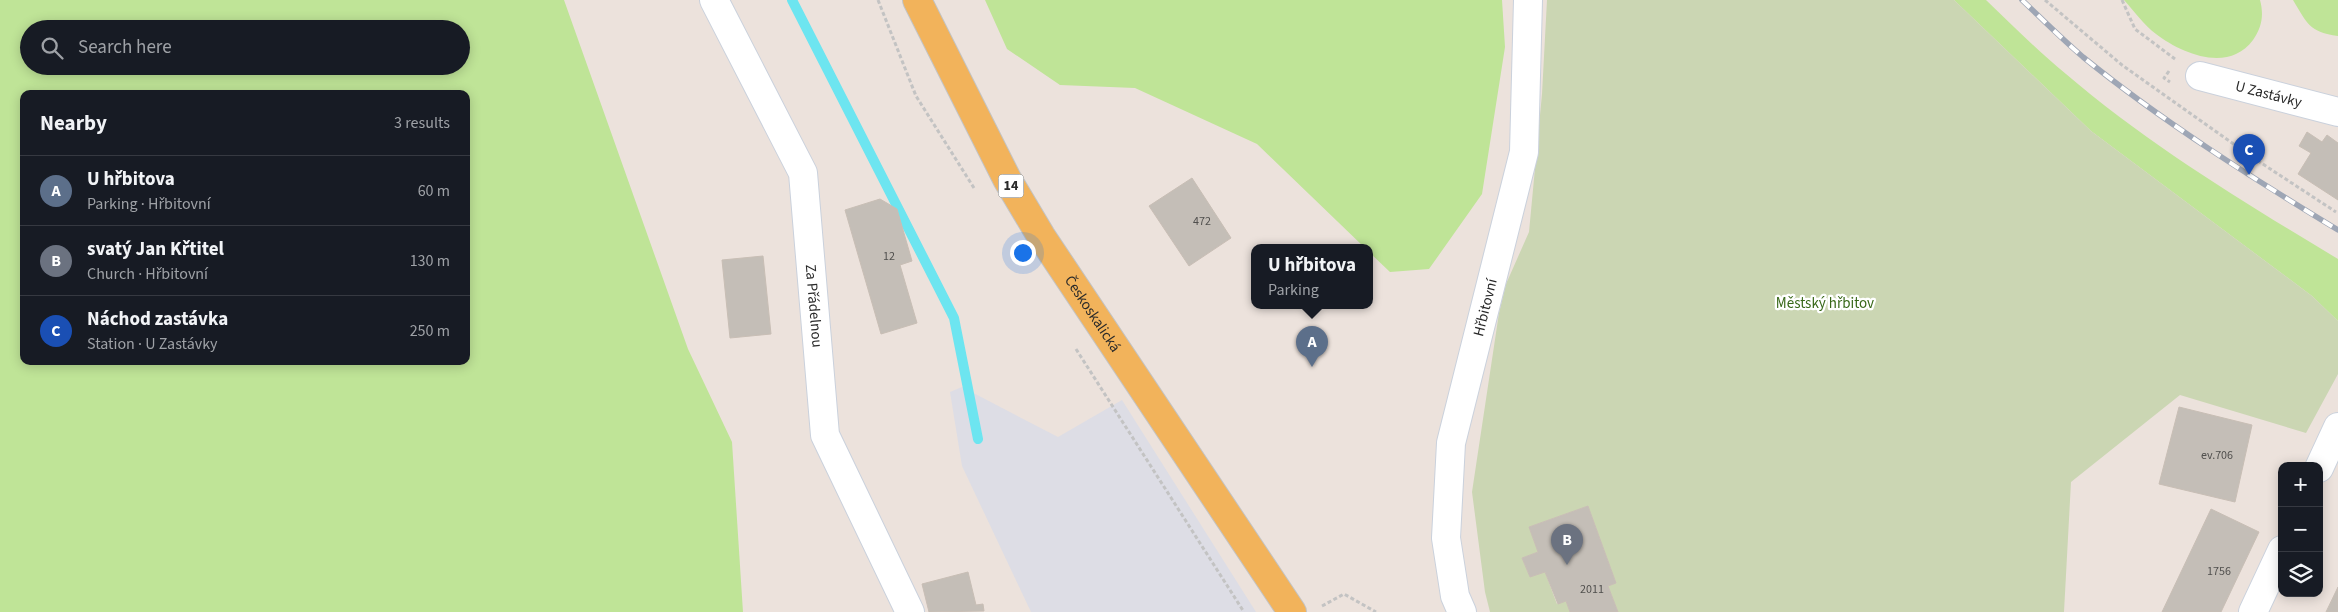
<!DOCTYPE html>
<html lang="en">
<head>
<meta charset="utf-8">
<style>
  :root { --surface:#171b24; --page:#20242c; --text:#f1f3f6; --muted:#9ea1a6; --line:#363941; --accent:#db2777 }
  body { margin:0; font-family:"Source Sans 3",sans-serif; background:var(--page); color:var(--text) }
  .controls { position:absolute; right:15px; bottom:15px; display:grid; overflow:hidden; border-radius:10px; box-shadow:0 2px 12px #0003 }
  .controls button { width:45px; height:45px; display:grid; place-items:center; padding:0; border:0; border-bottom:1px solid var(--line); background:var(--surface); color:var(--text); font:25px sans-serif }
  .you { position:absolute; left:1022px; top:252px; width:18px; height:18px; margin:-12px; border:4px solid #fff; border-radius:50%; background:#1a73e8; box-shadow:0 0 0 8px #1a73e833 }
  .badge { display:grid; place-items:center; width:32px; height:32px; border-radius:50%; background:var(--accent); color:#fff; font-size:16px; font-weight:700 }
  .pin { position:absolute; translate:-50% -41px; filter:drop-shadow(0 1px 2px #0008) }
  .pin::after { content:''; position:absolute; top:26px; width:18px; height:15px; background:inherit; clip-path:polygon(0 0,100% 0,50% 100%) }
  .popup { position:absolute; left:1251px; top:244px; width:122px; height:65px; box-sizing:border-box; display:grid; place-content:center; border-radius:10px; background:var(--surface); filter:drop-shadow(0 1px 4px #0005); font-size:16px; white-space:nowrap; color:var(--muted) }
  .popup b { font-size:19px; color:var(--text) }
  .popup::after { content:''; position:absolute; left:50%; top:100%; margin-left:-10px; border:10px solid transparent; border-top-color:var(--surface) }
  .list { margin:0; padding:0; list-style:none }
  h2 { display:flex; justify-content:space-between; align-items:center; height:65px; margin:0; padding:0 20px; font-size:21px }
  h2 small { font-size:16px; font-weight:400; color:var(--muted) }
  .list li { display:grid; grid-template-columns:32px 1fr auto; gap:15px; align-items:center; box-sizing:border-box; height:70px; padding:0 20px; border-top:1px solid var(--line) }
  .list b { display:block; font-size:19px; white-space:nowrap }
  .list p { margin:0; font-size:16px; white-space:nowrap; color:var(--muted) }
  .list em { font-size:16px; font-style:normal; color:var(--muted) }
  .icon { flex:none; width:28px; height:28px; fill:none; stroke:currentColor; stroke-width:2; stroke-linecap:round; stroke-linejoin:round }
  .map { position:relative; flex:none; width:2338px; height:612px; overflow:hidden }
  .search { position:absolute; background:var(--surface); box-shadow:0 2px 12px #0003; left:20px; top:20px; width:450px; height:55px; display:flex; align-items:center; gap:12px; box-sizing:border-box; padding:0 18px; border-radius:28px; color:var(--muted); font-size:19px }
  .panel { position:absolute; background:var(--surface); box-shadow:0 2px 12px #0003; left:20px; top:90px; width:450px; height:275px; border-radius:10px }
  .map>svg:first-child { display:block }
  .industrial { fill:#dddde5 }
  .green { fill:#bfe497; fill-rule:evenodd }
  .cemetery { fill:#cbd6b3 }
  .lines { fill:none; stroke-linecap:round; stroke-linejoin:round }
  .stream { stroke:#6de5f0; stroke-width:10 }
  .building { fill:#c4beb7; stroke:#c8beb5 }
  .minor-casing { stroke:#cad1dc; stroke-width:30 }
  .primary-casing { stroke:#c3c3c3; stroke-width:30 }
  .path { stroke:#c3c3c3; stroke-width:3; stroke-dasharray:4 2.5; stroke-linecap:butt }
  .minor { stroke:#fff; stroke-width:28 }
  .primary { stroke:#f2b35b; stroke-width:28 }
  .rail-casing { stroke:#9ea6b5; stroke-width:5.5 }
  .rail { stroke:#fff; stroke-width:4; stroke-dasharray:11; stroke-linecap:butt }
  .labels { text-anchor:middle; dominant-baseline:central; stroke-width:4.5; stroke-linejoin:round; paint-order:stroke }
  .number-label { font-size:12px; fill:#504f4d }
  .shield { fill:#fff; stroke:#6a6a6a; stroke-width:1 }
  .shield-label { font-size:14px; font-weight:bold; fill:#2a2a2a }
  .street-label { font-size:15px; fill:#2a2a2a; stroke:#fff }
  .park-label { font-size:15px; fill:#386819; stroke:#fff }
</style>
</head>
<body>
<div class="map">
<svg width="2338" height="612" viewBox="0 0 2338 612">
  <rect width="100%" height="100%" fill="#ece2dc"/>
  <path class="industrial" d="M 962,387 L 1058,437 L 1122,400 L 1256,612 L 1031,612 L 962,466 L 950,392 Z"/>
  <path class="green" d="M 0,0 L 564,0 L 688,349 L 732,442 L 743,612 L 0,612 ZM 29,29 L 461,29 L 461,66 L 29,66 ZM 24,94 L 466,94 L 466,361 L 24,361 Z
    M 985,0 L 1502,0 L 1505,47 L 1482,194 L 1429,269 L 1390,272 L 1370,253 L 1370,248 L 1365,248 L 1257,144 L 1135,88 L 1060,85 L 1007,49 Z
    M 1954,0 L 1986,0 C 2012,25 2038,51 2066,74 C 2149,145 2245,203 2338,259 L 2338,321 L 2312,296 L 2091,131 Z
    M 2124,0 L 2260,0 C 2264,15 2262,27 2253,40 C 2229,73 2182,54 2156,34 C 2144,25 2134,11 2124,0 Z
    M 2293,0 L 2338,0 L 2338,36 C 2309,32 2307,23 2293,0 Z"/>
  <path class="cemetery" d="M 1547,0 L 1954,0 L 2091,131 L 2312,296 L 2338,321 L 2338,374 L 2306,433 L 2180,395 L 2071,482 L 2064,612 L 1618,612 L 1608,586 L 1616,583 L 1588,506 L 1529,527 L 1538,552 L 1522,558 L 1530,577 L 1545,572 L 1557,604 L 1566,601 L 1570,612 L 1490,612 L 1485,592 L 1472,492 L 1499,313 L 1506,284 L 1529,232 L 1542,94 Z"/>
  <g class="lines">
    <path class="stream" d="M 792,0 L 954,318 L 978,439"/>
  </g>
  <path class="building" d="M 2307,132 L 2322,142 L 2327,135 L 2338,143 L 2338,200 L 2298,174 L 2311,153 L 2299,146 Z
    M 1192,178 L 1231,238 L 1189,266 L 1149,206 Z
    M 880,199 L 897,209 L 912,261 L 900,265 L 917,323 L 881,334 L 845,210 Z
    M 763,256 L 771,334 L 730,338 L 722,260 Z
    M 2179,407 L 2252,425 L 2235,502 L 2159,484 Z
    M 1588,506 L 1616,583 L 1608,586 L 1618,612 L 1570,612 L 1566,601 L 1558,604 L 1545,572 L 1530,577 L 1522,558 L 1538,552 L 1529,527 Z
    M 2211,509 L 2259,532 L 2221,612 L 2162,612 Z
    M 968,572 L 976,605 L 983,604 L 984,611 L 929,612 L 922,584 Z
    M 2338,587 L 2338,612 L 2326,612 Z"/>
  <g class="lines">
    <g class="minor-casing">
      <g id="minor">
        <path id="s1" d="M 714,0 L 803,173 L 825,435 L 910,612"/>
        <path id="s2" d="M 2200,76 L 2338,112"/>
        <path d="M 2319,468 L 2338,427"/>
        <path id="s3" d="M 1462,612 L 1455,596 L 1446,538 L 1451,443 L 1524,152 L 1528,0"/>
        <path d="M 2253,612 L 2282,550"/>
      </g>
    </g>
    <g class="primary-casing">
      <g id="primary">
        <path id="s4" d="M 917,0 L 1007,179 L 1041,236 L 1292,612"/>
      </g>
    </g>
    <path class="path" d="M 878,0 L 916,96 L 974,188
      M 2045,0 L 2122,65 L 2249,155 L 2336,212
      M 2122,0 L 2135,29 L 2175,59
      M 2169,71 L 2164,78 L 2170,82
      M 1076,349 L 1244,612
      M 1322,606 L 1344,594 L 1376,612"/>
    <use href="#minor" class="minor"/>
    <use href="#primary" class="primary"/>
    <g class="rail-casing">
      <path id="rail" d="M 2022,0 C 2042,19 2062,39 2083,57 C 2163,122 2251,177 2338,230"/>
    </g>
    <use href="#rail" class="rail"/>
  </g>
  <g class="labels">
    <g class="number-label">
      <text x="1202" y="221">472</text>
      <text x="889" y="256">12</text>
      <text x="2217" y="455">ev.706</text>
      <text x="2219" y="571">1756</text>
      <text x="1592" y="589">2011</text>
    </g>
    <rect class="shield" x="998.5" y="174.5" width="25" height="23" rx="4"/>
    <g class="shield-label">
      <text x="1011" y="186">14</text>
    </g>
    <g class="street-label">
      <text stroke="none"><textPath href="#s2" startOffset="71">U Zastávky</textPath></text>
      <text stroke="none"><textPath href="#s1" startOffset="328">Za Přádelnou</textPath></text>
      <text stroke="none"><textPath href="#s3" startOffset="311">Hřbitovní</textPath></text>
      <text stroke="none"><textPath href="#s4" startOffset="360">Českoskalická</textPath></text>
    </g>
    <g class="park-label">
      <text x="1825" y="303">Městský hřbitov</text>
    </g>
  </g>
</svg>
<div class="controls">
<button>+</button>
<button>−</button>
<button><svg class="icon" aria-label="layers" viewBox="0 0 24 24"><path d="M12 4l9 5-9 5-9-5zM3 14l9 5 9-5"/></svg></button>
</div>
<div class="you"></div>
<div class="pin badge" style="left:1312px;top:367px;background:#5c6f8a">A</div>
<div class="popup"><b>U hřbitova</b>Parking</div>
<div class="pin badge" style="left:1567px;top:565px;background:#6b7280">B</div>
<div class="pin badge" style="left:2249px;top:175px;background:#1a4fb4">C</div>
<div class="search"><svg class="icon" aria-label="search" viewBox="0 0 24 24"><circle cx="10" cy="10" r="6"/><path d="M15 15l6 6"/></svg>Search here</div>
<section class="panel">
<h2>Nearby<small>3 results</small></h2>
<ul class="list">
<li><span class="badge" style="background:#5c6f8a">A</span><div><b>U hřbitova</b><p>Parking · Hřbitovní</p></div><em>60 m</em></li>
<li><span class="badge" style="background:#6b7280">B</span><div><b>svatý Jan Křtitel</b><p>Church · Hřbitovní</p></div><em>130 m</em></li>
<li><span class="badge" style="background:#1a4fb4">C</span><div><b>Náchod zastávka</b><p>Station · U Zastávky</p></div><em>250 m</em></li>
</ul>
</section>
</div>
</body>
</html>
